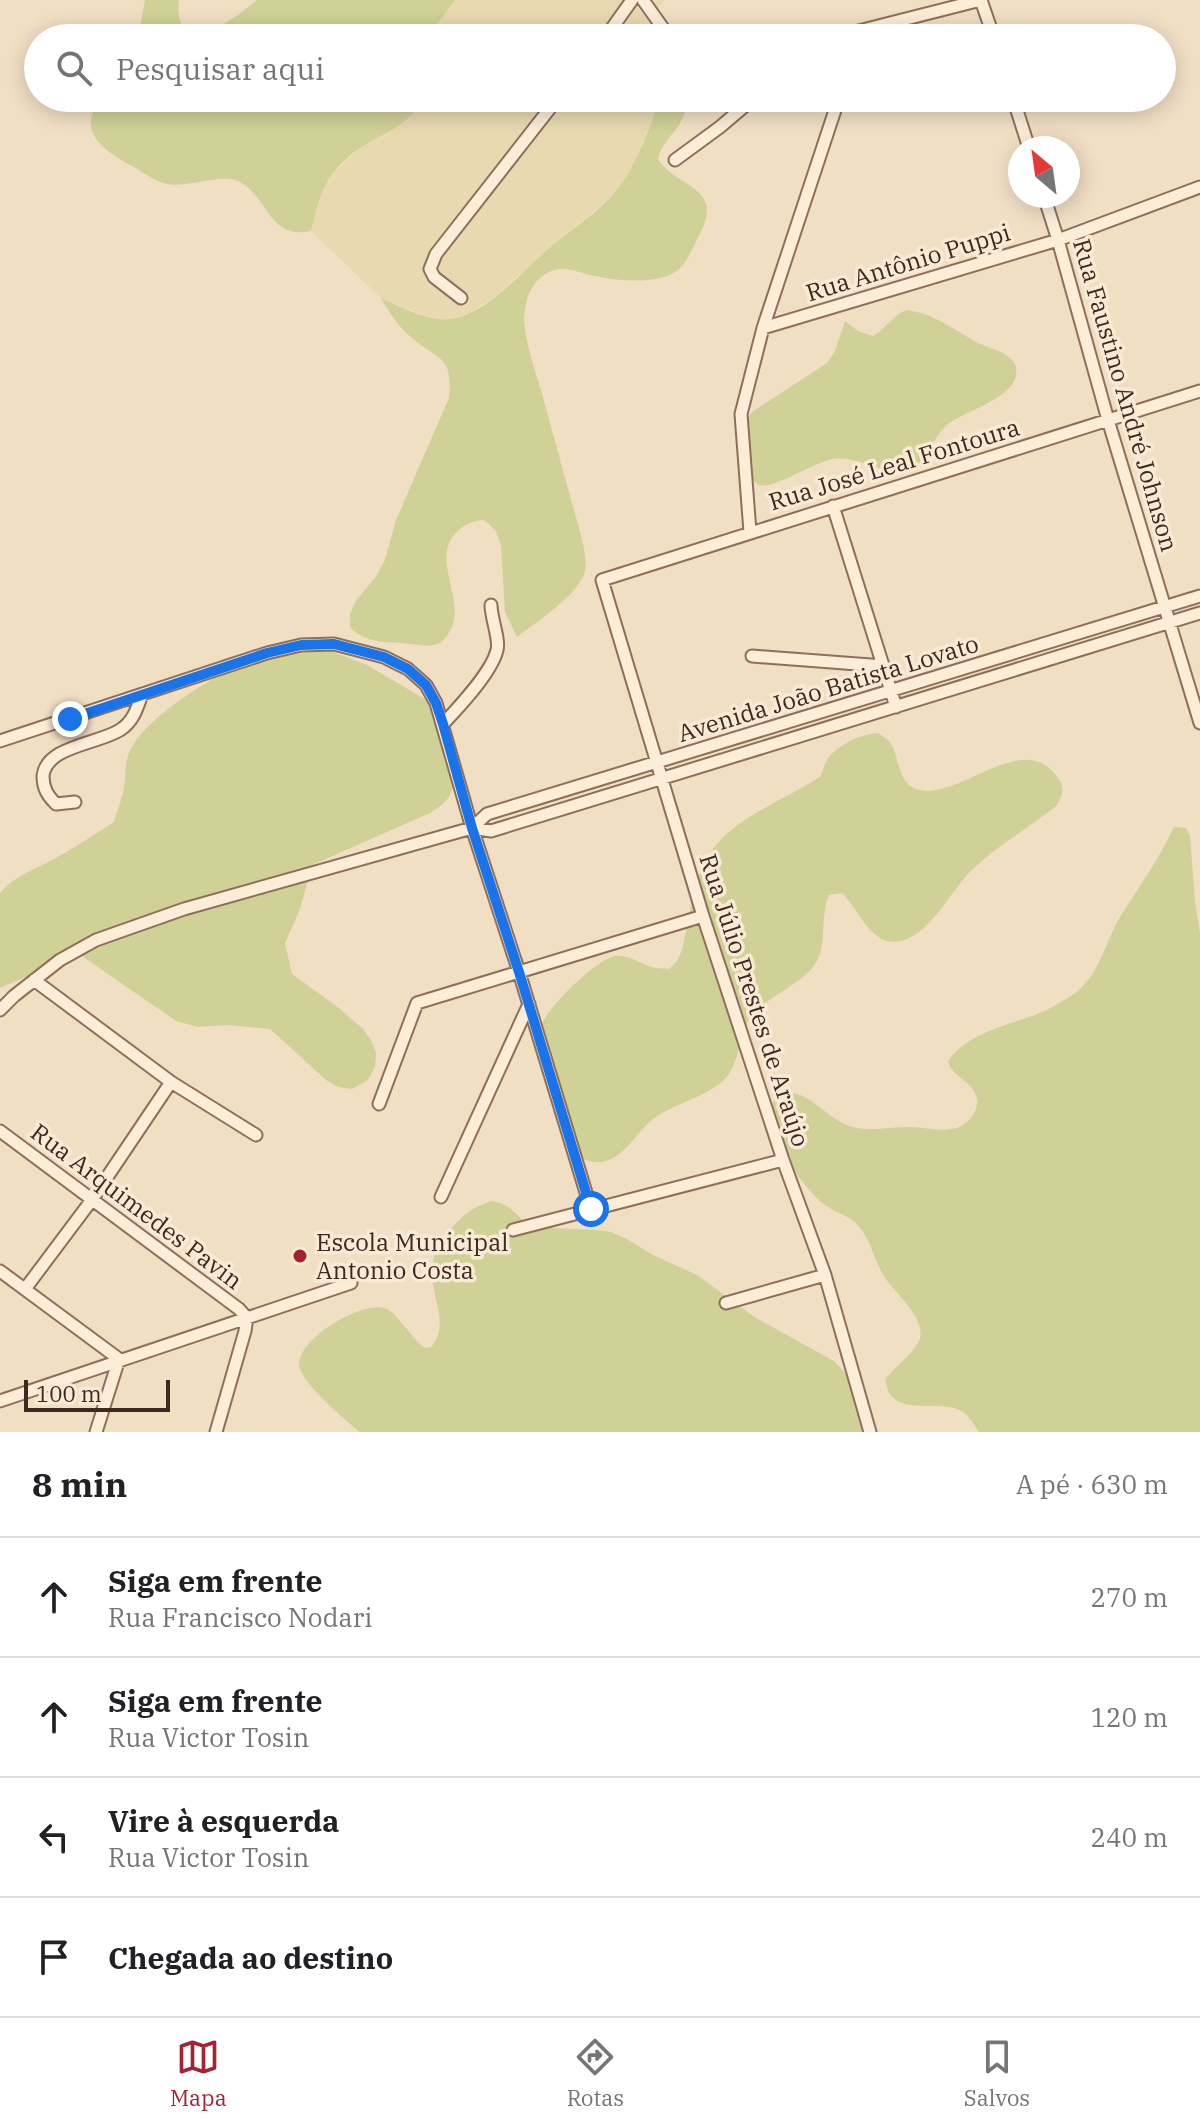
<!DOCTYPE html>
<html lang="pt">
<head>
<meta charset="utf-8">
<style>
  :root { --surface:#fff; --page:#f6f6f6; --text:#202124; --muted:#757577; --line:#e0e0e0; --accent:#a22433 }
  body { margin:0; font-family:"IBM Plex Serif",serif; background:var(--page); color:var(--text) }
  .compass { position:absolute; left:1008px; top:136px; width:72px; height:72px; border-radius:50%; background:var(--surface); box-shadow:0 4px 20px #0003; rotate:331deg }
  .scale { position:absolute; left:24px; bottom:20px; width:146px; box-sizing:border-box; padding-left:8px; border:4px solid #3d291e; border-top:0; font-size:22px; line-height:28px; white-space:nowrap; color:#3d291e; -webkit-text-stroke:6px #f8ead4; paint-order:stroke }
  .stop { position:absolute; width:24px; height:24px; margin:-18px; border:6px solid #1a73e8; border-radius:50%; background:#fff }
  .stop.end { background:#1a73e8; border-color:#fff; box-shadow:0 2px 8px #0008 }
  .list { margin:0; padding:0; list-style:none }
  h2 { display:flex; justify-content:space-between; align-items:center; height:104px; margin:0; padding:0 32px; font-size:34px }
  h2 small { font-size:26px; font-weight:400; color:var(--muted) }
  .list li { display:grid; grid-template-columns:52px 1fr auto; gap:24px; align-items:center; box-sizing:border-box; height:120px; padding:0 32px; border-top:2px solid var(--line) }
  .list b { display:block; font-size:30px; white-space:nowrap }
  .list p { margin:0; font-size:26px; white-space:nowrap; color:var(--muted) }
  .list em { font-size:26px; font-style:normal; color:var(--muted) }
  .icon { flex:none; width:44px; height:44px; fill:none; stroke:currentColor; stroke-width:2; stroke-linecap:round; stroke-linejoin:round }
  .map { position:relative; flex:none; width:1200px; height:1432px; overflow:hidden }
  .search { position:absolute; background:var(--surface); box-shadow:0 4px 20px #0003; left:24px; right:24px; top:24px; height:88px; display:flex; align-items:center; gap:20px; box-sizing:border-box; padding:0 28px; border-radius:44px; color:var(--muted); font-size:30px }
  .sheet { height:584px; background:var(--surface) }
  nav { display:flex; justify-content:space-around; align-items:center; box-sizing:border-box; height:112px; border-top:2px solid var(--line); background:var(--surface); font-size:22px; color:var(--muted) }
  nav a { display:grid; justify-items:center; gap:4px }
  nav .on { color:var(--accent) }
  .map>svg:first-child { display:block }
  .farmland { fill:#e8d9b1 }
  .green { fill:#d0d197 }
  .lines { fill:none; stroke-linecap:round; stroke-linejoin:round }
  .minor-casing { stroke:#8e6f59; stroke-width:15 }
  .minor { stroke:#fbedd8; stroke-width:11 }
  .route { stroke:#1a73e8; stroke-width:10 }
  .poi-dot { fill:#a22433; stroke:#f8ead4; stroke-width:3 }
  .labels { text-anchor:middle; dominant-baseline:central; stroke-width:7; stroke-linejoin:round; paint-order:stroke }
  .street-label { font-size:24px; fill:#3d291e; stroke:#f8ead4 }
  .poi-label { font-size:24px; fill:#3d291e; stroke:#f8ead4; text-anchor:start }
</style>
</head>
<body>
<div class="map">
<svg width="1200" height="1432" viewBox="0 0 1200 1432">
  <rect width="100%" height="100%" fill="#f1dfc4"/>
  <path class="farmland" d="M 455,0 L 665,0 L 658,8 L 644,38 L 427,38 Z
    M 420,98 L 660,98 L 635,162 L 619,188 L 602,205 L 551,246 L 498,294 L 470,313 L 455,319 L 437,319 L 417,313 L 381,298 L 311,231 L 321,192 L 333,173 L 361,147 L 397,125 L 419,105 Z"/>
  <path class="green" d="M 145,0 L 179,0 C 173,63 233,21 257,0 L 455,0 L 427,38 L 138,38 Z
    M 102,98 L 420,98 C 417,122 381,134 363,146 C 352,153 342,162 334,172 C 320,188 317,210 311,231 C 268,240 270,199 240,182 C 222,172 189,188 167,184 C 156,182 144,173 134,167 C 115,157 84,141 92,114 C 94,109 99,103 102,98 Z
    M 660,98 L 686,98 C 687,130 665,133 658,159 C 669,179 700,184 706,204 C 710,217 700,234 695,244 C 690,254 686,263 678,270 C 660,285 617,281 595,276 C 584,274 570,268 559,269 C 544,271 534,282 528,296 C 526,303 524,313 524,320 C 526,346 536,373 543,397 C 556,445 569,492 582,539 C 584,549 587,561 585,571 C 579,595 536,622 517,637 L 505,612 L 501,546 L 496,531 L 484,520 C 472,521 464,524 456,533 C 429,561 470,603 448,634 C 444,640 441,644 434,645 C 424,647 412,644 402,643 C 383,642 363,642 350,627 L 350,614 L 356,601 L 377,575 L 385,560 L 396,520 L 449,398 C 453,356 440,361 412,338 C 399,328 389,312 381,298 C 404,308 431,324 457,318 C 491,310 527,266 554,244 C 576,226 602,210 619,187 C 639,161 649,128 660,98 Z
    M 906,310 C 933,313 955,330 978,343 C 989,348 1002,350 1011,359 C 1017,364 1018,374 1014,381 C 1004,401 966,411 948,424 C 932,437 929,460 910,471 C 894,479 858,455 833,459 C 815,462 772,490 759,485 C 755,483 753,480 750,477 L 743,423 L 752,412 L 827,363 L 835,351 L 845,321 L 858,331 L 873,336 C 886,329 892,316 906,310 Z
    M 323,648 L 367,665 L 435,705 C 442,728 461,773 450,795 C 446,803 437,808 430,813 L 312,865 L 300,909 L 285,943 L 292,974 L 339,1008 L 363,1029 L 371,1040 L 376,1053 L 375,1067 L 368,1080 L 352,1089 L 338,1087 L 326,1080 L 270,1029 L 227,1025 L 198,1027 L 176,1021 L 79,954 L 0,988 L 0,893 C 14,876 35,869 54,859 C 74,848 94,835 114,822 C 117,811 122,799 124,787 C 126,774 124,763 130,751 C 147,713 234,662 274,652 C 290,648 307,649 323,648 Z
    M 878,733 C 881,735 885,737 888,740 C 901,754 895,785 920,790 C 963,798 1024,728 1058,778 C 1066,788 1062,797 1056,806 C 1029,828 998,845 973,869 C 951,889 928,941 894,942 C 869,942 857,907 842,893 L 829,895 C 820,916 827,942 817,961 C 805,983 770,994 752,1016 C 737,1034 741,1061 726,1078 C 707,1097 678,1102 656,1117 C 637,1130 628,1154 606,1161 C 592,1165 583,1159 572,1152 L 540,1034 C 541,1032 541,1025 543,1022 C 550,1005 597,959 615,956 C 631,954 642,966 656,968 C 661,969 665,968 669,969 L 677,961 L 682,950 C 689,923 691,891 703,865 C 725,819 781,803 821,776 C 823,770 825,762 829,757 C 840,744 861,734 878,733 Z
    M 1174,827 L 1186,828 L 1190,836 L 1195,902 L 1200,933 L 1200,1432 L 979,1432 C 974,1425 970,1417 963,1412 C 942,1398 904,1416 889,1393 C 887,1389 887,1384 885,1380 C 894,1367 917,1351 920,1338 C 925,1319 898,1295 888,1282 C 874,1264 872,1239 856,1223 C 847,1215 835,1212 825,1205 C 805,1191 767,1136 770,1112 C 771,1103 775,1099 782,1092 C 813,1092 821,1114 847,1125 C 865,1133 889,1127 908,1127 C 929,1126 951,1137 968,1121 C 974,1116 978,1107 977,1099 C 974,1081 952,1078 948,1061 C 974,1025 1026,1025 1061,1002 C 1068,998 1076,993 1081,988 C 1100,970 1107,939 1120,917 C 1139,887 1159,859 1174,827 Z
    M 492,1201 C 509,1203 518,1216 529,1227 L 596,1230 L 611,1232 L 625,1238 L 653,1255 L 697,1275 L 756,1318 L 834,1361 L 848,1376 L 856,1390 L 871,1432 L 360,1432 C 345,1420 306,1387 300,1369 C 291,1342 364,1298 387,1309 C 398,1314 411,1338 425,1348 L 431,1347 C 451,1324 430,1296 432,1268 C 433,1253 441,1241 451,1229 C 462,1215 475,1206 492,1201 Z"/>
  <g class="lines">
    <g class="minor-casing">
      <path id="minor" d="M 643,0 L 670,38
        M 981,0 L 994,38
        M 605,38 L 632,0
        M 831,38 L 981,0
        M 1013,98 L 1029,148
        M 675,160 L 720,127 L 754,98
        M 1044,196 L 1058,240 L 1108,420 L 1200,723
        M 461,298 L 434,277 L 430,269 L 436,254 L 558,98
        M 763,328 L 1058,240 L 1200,187
        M 833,506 L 896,707
        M 750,532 L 741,414 L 763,328 L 839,98
        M 752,656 L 884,666
        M 443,724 C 459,707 492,672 497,650 C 500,640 491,618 491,605
        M 0,741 L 267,653 L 301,645 L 334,644 L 384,657 L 408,669 L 426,685 L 436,703 L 472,828 L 519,972 L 591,1209
        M 75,802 L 56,804 C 47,795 43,788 43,776 C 46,746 98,744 120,730 C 133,722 137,709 142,694
        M 472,828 L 487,814 L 1200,596
        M 34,980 L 171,1082 L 256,1135
        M 0,1010 L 14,996 L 60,960 L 96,940 L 184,909 L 472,828 L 491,831 L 1200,613
        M 379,1104 L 417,1003 L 703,916
        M 0,1131 L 239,1309 L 247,1318
        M 441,1197 L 529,1004
        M 513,1230 L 783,1160
        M 0,1271 L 119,1359 L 96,1432
        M 25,1289 L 91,1201 L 171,1082
        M 726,1303 L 825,1275
        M 0,1401 L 351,1283
        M 216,1432 L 245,1331 L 247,1318
        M 870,1432 L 825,1275 L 783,1160 L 703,916 L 602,580 L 1200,391"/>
    </g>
    <use href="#minor" class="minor"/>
  </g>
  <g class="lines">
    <path class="route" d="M 70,719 L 267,653 L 301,645 L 334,644 L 384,657 L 408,669 L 426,685 L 436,703 L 443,724 L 472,828 L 519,972 L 591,1209"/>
  </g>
  <circle class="poi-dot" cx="300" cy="1256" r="8"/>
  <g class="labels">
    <g class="street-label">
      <text transform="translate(908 262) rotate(-17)">Rua Antônio Puppi</text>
      <text transform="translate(1126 395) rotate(74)">Rua Faustino André Johnson</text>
      <text transform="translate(894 464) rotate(-17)">Rua José Leal Fontoura</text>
      <text transform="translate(828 688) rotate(-17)">Avenida João Batista Lovato</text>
      <text transform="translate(755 1000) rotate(72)">Rua Júlio Prestes de Araújo</text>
      <text transform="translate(137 1206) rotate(37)">Rua Arquimedes Pavin</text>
    </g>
    <g class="poi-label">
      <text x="316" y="1242">Escola Municipal<tspan x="316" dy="28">Antonio Costa</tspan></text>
    </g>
  </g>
</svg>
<svg class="compass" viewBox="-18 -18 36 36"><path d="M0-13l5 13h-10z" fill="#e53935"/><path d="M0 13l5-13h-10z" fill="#757577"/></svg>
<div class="scale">100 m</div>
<div class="stop" style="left:591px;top:1209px"></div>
<div class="stop end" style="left:70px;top:719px"></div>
<div class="search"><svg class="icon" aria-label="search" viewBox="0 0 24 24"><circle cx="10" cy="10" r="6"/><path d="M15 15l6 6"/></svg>Pesquisar aqui</div>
</div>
<section class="sheet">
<h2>8 min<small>A pé · 630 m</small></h2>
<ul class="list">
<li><svg class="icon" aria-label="ahead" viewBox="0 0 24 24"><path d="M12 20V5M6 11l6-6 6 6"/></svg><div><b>Siga em frente</b><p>Rua Francisco Nodari</p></div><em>270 m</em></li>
<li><svg class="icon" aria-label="ahead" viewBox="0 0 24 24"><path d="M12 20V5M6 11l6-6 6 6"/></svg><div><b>Siga em frente</b><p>Rua Victor Tosin</p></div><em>120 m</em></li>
<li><svg class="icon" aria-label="left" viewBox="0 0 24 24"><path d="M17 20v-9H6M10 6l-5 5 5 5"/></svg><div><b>Vire à esquerda</b><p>Rua Victor Tosin</p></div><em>240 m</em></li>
<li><svg class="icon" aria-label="arrive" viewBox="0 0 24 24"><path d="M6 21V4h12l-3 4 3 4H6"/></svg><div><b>Chegada ao destino</b></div></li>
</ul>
</section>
<nav>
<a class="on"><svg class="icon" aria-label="map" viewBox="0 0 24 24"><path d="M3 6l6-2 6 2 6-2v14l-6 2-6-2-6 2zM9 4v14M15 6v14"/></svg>Mapa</a>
<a><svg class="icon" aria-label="directions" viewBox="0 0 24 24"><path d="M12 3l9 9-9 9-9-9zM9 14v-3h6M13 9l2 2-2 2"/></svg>Rotas</a>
<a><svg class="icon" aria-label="saved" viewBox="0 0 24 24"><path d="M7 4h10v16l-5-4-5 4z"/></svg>Salvos</a>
</nav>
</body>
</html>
